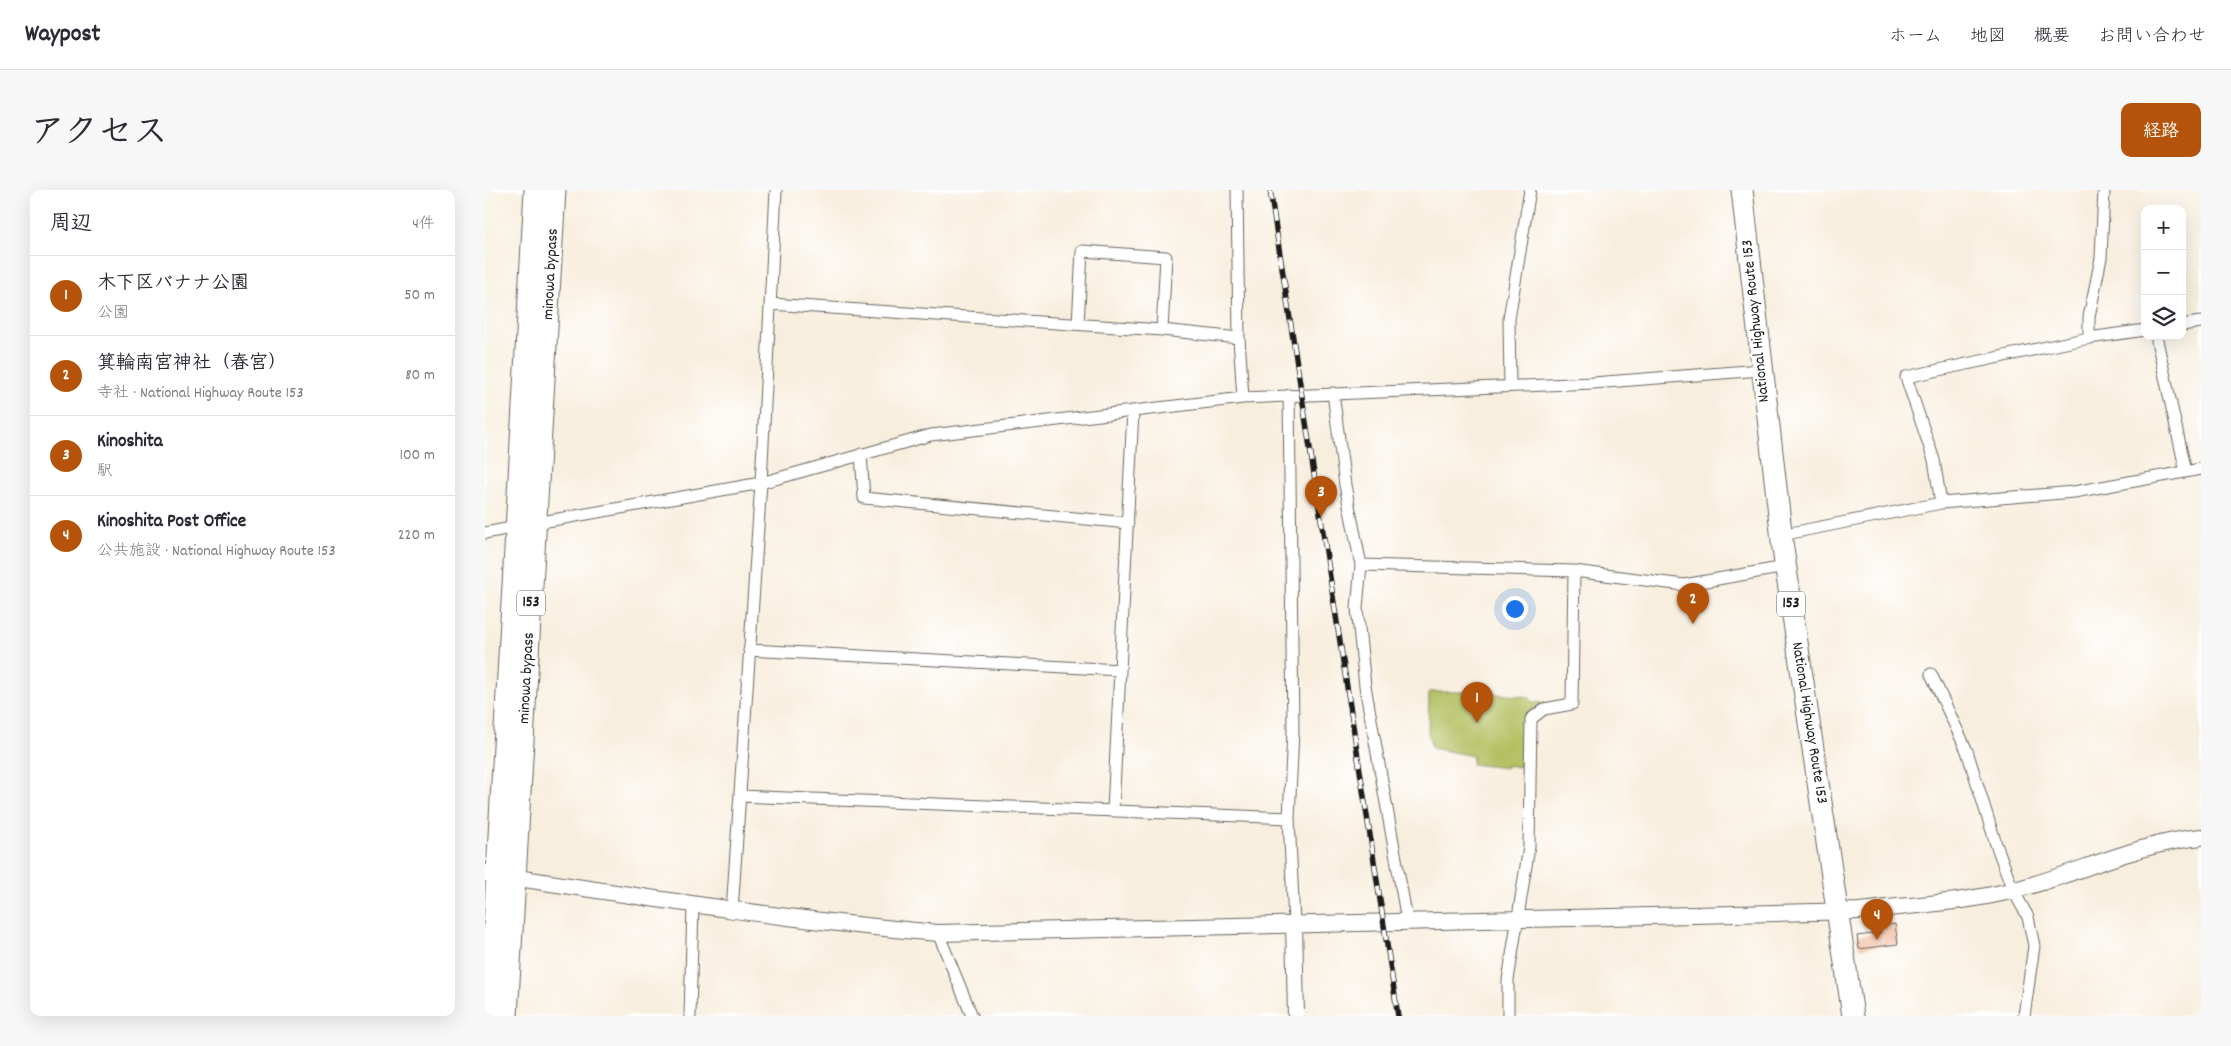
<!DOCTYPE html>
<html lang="ja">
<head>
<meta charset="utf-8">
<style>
  :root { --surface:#fff; --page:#f7f7f7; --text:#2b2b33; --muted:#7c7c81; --line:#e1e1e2; --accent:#b45309 }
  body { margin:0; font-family:Dekko,"Klee One",sans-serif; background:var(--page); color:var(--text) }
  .controls { position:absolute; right:15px; top:15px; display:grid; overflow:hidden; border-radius:10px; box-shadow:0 5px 20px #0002 }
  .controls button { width:45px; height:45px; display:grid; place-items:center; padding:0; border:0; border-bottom:1px solid var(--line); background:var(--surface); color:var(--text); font:25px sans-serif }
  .you { position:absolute; left:1029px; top:418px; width:18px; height:18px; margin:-12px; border:4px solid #fff; border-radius:50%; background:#1a73e8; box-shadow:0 0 0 8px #1a73e833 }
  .badge { display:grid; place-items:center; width:32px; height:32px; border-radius:50%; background:var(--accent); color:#fff; font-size:16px; font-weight:700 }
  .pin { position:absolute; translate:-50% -41px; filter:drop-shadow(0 1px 2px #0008) }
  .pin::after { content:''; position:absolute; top:26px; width:18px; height:15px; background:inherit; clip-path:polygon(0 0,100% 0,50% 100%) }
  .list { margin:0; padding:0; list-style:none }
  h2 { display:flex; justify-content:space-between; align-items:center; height:65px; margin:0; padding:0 20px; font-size:21px }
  h2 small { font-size:16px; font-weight:400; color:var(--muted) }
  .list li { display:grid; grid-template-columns:32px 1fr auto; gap:15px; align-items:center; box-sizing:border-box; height:80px; padding:0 20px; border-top:1px solid var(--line) }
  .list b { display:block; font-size:19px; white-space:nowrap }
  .list p { margin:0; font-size:16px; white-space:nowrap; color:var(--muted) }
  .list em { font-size:16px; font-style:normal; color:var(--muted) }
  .icon { flex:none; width:28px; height:28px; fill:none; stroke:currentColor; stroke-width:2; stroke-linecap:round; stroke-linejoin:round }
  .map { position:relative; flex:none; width:1716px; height:826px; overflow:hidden; border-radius:10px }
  header { display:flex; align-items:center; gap:30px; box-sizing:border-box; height:70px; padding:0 25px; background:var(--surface); border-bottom:1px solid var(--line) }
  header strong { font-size:24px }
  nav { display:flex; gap:28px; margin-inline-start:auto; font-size:18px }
  .intro { display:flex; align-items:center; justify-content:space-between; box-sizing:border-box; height:120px; padding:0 30px }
  h1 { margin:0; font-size:35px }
  .button { padding:12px 22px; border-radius:10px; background:var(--accent); color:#fff; font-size:18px; font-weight:700 }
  main { display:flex; gap:30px; padding:0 30px }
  aside { flex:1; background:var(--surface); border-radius:10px; box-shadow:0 5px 20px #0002 }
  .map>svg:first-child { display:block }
  .green { fill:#b3bf61; stroke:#686e3e }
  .building { fill:#ec9f77 }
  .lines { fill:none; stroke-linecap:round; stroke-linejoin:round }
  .street-casing { stroke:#696660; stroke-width:13 }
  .secondary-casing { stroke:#696660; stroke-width:18 }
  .highway-casing { stroke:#696660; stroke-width:23 }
  .street { stroke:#fff; stroke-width:11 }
  .secondary { stroke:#fff; stroke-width:16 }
  .highway { stroke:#fff; stroke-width:21 }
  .rail-casing { stroke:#1c1c1c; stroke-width:5.5 }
  .rail { stroke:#fff; stroke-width:4; stroke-dasharray:11; stroke-linecap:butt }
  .labels { text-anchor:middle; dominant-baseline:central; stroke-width:5; stroke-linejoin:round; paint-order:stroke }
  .shield { fill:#fff; stroke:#606060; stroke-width:1 }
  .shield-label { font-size:15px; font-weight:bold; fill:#1c1c1c }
  .street-label { font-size:16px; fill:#1c1c1c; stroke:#fff }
</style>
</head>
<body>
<header>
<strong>Waypost</strong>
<nav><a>ホーム</a><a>地図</a><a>概要</a><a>お問い合わせ</a></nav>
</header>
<div class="intro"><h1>アクセス</h1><a class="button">経路</a></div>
<main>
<aside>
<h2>周辺<small>4件</small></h2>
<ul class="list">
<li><span class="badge">1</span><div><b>木下区バナナ公園</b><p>公園</p></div><em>50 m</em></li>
<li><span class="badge">2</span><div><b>箕輪南宮神社（春宮）</b><p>寺社 · National Highway Route 153</p></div><em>80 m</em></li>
<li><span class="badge">3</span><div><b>Kinoshita</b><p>駅</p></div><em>100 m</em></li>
<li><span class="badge">4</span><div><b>Kinoshita Post Office</b><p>公共施設 · National Highway Route 153</p></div><em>220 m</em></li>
</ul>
</aside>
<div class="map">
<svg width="1716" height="826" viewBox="0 0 1716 826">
  <rect width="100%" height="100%" fill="#fff"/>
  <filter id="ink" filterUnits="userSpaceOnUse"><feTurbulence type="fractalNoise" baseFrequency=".02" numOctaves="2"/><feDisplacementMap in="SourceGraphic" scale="10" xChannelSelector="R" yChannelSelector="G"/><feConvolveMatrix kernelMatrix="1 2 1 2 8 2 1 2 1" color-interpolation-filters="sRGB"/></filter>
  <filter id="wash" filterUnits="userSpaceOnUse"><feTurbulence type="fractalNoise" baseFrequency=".0096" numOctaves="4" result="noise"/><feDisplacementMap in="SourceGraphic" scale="20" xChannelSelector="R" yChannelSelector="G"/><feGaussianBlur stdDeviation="1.12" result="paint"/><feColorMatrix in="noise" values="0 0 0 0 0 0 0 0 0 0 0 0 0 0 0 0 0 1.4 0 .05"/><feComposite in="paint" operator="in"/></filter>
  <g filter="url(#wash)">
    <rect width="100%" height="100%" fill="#f8eede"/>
    <path class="green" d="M 944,502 L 989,502 L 1044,507 L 1047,512 L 1071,514 L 1044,522 L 1036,577 L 1021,575 L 1021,578 L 987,574 L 988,566 L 947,558 L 943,542 Z"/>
    <g id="blocks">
      <path class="building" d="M 1410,734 L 1413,754 L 1374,759 L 1372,746 L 1396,743 L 1395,736 Z"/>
    </g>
  </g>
  <g filter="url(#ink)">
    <use href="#blocks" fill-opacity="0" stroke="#696660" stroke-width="1"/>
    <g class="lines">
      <g class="street-casing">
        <path id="street" d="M 752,0 L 754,148 L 758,208
          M 285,114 L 677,140 L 754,148
          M 593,134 L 597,61 L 681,67 L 677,140
          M 1697,135 L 1716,132
          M 1671,146 L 1701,282
          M 1604,148 L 1604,127 L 1616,68 L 1619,0
          M 1025,196 L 1024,129 L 1045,0
          M 848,203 L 860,295 L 876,375 L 872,418 L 880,496 L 922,730
          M 804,205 L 808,541 L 804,628 L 809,733
          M 376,264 L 379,308 L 643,333
          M 1456,313 L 1449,270 L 1421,187 L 1604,148 L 1660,140
          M 51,333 L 276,293 L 446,245 L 758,208 L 1108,193 L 1276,180
          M 0,343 L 32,337
          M 1296,345 L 1456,313 L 1589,302 L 1716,279
          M 876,375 L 1089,381 L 1199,395 L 1300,377
          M 264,460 L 635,480
          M 1446,484 L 1482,561 L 1511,654 L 1528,700 L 1543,727 L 1549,756 L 1539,826
          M 255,606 L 804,628
          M 628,620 L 648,221
          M 247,721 L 276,293 L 291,0
          M 453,743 L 487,826
          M 205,826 L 208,714
          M 1023,826 L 1023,790 L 1044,657 L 1046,529 L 1059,519 L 1087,514 L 1089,381"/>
      </g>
      <g class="secondary-casing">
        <path id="secondary" d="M 0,683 C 150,706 301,730 453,743 L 1374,721 C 1426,715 1479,713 1529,700 C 1593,684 1649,654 1716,647
          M 809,733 L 811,826"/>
      </g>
      <g class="highway-casing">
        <path id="highway" d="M 1257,0 L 1298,359 L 1368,826
          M 4,826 L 50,0
          M 22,826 L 70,0"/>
      </g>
      <use href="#street" class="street"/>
      <use href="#secondary" class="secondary"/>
      <use href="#highway" class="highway"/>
      <g class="rail-casing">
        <path id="rail" d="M 785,0 L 913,826"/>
      </g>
      <use href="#rail" class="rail"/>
    </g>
  </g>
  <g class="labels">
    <g class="shield">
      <rect x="32" y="400.5" width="28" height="25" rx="4"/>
      <rect x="1292" y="401.5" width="28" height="25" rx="4"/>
    </g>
    <g class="shield-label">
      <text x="46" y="413">153</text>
      <text x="1306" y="414">153</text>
    </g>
    <g class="street-label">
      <text transform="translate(66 84) rotate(-87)">minowa bypass</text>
      <text transform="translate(1271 131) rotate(-96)">National Highway Route 153</text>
      <text transform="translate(42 488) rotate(-87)">minowa bypass</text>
      <text transform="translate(1324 533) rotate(81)">National Highway Route 153</text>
    </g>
  </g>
</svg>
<div class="controls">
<button>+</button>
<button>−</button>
<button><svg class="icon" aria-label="layers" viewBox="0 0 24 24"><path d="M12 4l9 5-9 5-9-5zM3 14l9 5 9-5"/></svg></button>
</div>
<div class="you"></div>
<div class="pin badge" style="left:992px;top:533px">1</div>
<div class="pin badge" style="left:1208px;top:434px">2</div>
<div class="pin badge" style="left:836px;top:327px">3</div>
<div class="pin badge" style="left:1392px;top:750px">4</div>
</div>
</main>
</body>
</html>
